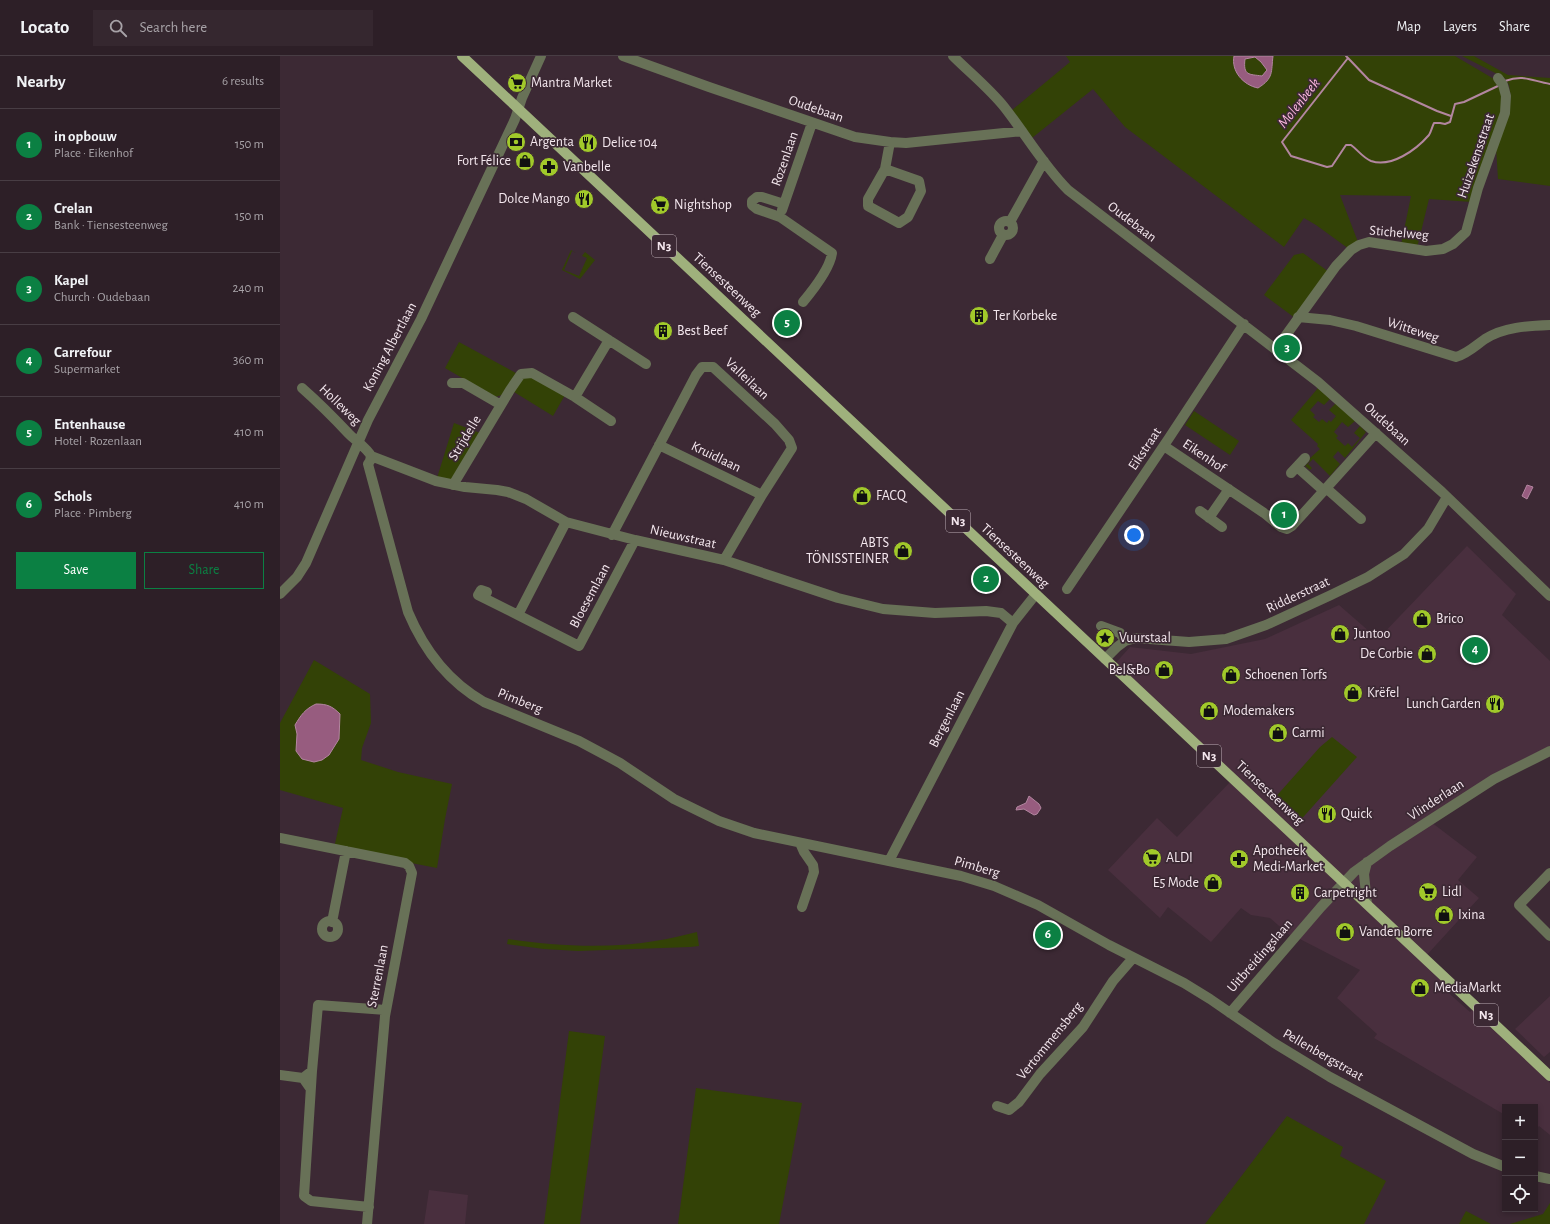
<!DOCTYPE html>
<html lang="en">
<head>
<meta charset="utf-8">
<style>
  :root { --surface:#2d1f27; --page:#35272f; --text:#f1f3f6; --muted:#a7a2a7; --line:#483d44; --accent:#0b8043 }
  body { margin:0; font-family:"Alegreya Sans",sans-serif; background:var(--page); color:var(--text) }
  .controls { position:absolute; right:12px; bottom:12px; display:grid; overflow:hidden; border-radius:0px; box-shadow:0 2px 6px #0003 }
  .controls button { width:36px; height:36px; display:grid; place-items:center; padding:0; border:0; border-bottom:1px solid var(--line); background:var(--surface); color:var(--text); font:20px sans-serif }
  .you { position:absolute; left:854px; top:479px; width:14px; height:14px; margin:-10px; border:3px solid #fff; border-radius:50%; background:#1a73e8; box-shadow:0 0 0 6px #1a73e833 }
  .badge { display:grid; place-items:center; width:26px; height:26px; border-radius:50%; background:var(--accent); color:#fff; font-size:13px; font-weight:700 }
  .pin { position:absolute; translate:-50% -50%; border:2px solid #fff; box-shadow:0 1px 4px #0006 }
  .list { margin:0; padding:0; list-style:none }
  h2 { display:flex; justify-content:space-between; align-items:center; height:52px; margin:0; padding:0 16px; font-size:17px }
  h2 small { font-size:13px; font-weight:400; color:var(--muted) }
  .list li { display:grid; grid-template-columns:26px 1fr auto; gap:12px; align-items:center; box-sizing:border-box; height:72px; padding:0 16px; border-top:1px solid var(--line) }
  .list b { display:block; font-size:15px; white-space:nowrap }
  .list p { margin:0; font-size:13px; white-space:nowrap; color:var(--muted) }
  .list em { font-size:13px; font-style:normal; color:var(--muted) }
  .actions { display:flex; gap:8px; padding:12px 16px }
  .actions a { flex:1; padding:9px 0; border:1px solid var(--accent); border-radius:0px; text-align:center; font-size:14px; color:var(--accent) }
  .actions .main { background:var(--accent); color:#fff }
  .icon { flex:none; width:22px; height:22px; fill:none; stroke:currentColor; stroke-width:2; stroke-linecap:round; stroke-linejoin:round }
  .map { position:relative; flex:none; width:1270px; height:1168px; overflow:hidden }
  header { display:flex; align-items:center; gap:24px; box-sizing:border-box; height:56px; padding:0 20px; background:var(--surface); border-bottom:1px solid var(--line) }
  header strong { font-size:19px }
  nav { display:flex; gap:22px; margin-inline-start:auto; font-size:14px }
  .search { width:280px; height:36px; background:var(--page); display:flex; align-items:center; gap:10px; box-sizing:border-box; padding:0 14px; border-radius:0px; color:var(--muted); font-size:15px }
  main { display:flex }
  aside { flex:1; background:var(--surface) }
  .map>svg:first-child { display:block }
  .built { fill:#492f3e }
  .green { fill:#334206 }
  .water { fill:#975c7f; stroke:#b386a0; fill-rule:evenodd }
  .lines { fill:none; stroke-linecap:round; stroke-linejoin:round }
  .stream { stroke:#b386a0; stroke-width:2 }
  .minor { stroke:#687157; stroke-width:10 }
  .major { stroke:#9fb17c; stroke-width:10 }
  .labels { text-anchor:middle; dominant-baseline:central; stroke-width:3.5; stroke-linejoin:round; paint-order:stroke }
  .shield { fill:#3c2934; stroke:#bdaeb6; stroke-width:1 }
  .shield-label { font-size:13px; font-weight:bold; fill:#f4e7ee }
  .poi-label { font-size:14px; fill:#f4e7ee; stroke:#3c2934; text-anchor:start }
  .street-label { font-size:14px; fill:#f4e7ee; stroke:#3c2934 }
  .water-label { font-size:15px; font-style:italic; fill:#fcb7df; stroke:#3c2934 }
</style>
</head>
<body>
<header>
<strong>Locato</strong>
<div class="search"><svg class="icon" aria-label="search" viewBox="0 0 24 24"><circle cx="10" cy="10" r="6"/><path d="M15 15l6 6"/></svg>Search here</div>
<nav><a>Map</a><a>Layers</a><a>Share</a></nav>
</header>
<main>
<aside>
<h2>Nearby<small>6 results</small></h2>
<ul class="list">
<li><span class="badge">1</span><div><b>in opbouw</b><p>Place · Eikenhof</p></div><em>150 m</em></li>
<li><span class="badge">2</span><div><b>Crelan</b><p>Bank · Tiensesteenweg</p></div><em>150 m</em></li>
<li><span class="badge">3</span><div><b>Kapel</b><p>Church · Oudebaan</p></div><em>240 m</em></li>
<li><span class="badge">4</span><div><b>Carrefour</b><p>Supermarket</p></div><em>360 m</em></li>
<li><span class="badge">5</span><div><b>Entenhause</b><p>Hotel · Rozenlaan</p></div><em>410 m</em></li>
<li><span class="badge">6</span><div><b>Schols</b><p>Place · Pimberg</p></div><em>410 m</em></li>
</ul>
<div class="actions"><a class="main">Save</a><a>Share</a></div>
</aside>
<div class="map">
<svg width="1270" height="1168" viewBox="0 0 1270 1168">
  <rect width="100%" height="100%" fill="#3c2934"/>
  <path class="built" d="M 1187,490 L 1236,538 L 1222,559 L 1270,605 L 1270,691 L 1147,763 L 1197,801 L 1178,824 L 1199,842 L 1145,901 L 1165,921 L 1169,937 L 1172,940 L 1190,956 L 1196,950 L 1257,1007 L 1270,1027 L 1270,1079 L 1259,1070 L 1255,1074 L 1255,1051 L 1225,1051 L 1225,1059 L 1094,982 L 1097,978 L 1057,942 L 1080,914 L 1016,881 L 1014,883 L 990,862 L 971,859 L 961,852 L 931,886 L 888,851 L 880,862 L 828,814 L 877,762 L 897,781 L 953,723 L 833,610 L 850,591 L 911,598 L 985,583 L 1059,549 L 1098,583 Z
    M 1270,940 L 1270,996 L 1264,1001 L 1235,973 Z
    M 149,1134 L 188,1139 L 185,1168 L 144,1168 Z"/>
  <path class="green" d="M 786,0 L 1175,0 L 1214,23 L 1222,32 L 1223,55 L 1192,146 L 1149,143 L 1137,192 L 1121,189 L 1131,140 L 1060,139 L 1078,186 L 1069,193 L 1036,169 L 1024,162 L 1004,191 L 845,71 L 813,33 L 752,82 L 732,54 L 790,6 Z
    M 1182,0 L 1194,0 L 1228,19 L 1270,22 L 1270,130 L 1218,123 L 1216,91 L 1231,42 L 1229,29 L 1225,22 Z
    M 291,194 L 296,197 L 292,195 L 284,214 L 299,220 L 307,202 L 302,200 L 305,196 L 315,204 L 300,223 L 282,214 Z
    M 1023,197 L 1049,216 L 1015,262 L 984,239 L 1014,199 Z
    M 179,286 L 236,317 L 222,339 L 215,341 L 165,312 Z
    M 251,320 L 285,339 L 273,360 L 234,336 L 242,322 Z
    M 1038,332 L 1050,343 L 1044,349 L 1038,345 L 1030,354 L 1035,359 L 1033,361 L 1039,366 L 1042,363 L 1047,367 L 1049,364 L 1051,366 L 1056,360 L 1049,354 L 1056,347 L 1075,365 L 1068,371 L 1062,366 L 1054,376 L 1058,380 L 1056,382 L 1065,390 L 1068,387 L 1072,391 L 1080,382 L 1074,377 L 1080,370 L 1086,376 L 1065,402 L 1058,395 L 1053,401 L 1060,408 L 1050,420 L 1033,403 L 1028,408 L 1032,412 L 1030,414 L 1025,410 L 1030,405 L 1029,403 L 1040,393 L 1037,390 L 1038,388 L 1011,364 Z
    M 914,355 L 959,385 L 950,399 L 905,369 Z
    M 174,367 L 200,377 L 172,424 L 157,422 Z
    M 34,604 L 90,638 L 91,667 L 82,692 L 81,704 L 118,716 L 172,728 L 165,763 L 157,812 L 54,792 L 63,752 L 0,734 L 0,667 Z
    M 1052,681 L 1077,701 L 1017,768 L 992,745 L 1040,691 Z
    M 417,876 L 419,890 L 410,891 L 298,895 L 264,893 L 227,888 L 228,883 C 276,890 327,893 375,885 C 389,883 403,879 417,876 Z
    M 289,975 L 325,980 L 300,1168 L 264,1168 Z
    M 416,1032 L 522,1047 L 499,1168 L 398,1168 Z
    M 1007,1060 L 1063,1091 L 1060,1100 L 1106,1125 L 1084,1168 L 925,1168 Z
    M 1270,1147 L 1270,1168 L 1230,1168 L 1263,1158 Z
    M 1186,1155 L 1211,1168 L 1179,1168 Z"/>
  <path class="water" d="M 954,0 L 993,0 C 991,16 994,22 978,32 C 963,29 951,15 954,0 ZM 975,1 L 981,6 L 987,14 L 982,20 C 969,18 963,20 965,3 Z
    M 1247,429 L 1253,431 L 1247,443 L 1242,440 Z
    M 36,648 C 47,648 52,650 60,658 L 59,683 L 49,699 L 42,704 L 34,706 L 22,703 L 16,695 L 17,678 L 15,669 C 21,659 25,653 36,648 Z
    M 749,740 L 759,748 L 761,752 L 757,758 L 754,759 L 744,753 L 736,754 L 737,751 L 746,747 Z"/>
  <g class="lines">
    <path class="stream" d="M 1066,0 L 1068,2 L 1002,86 L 1011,100 L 1047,111 L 1052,110 L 1066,89 L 1071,89 C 1078,94 1082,101 1091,105 C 1111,112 1136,94 1149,79 C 1151,76 1152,71 1154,67 L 1160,67 L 1165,68 L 1170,66 L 1175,48 L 1184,46 L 1220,29
      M 1068,2 L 1089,24 L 1157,55 L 1171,60
      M 1225,25 C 1244,18 1252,25 1270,28"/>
    <path class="minor" d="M 343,0 L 429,31 L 575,81 L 610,86 L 626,87 L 742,75
      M 673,0 C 690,17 710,33 725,52 C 746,79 764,110 788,134 L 1038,326 L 1162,436 L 1270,540
      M 605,113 L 639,125 L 641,135 L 628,161 L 619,167 L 588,150 L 588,143 L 605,113 L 610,86
      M 504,148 L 482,141 L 477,141 L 472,145 L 472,149 L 477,153 L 500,161 L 552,197 C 550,213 533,234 523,246
      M 502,154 L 532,67
      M719 172a7 7 0 1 1 14 0a7 7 0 1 1-14 0Z
      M 730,166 L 764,105
      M 710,203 L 723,179
      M 293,261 L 366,308
      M 1018,261 L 1050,264 L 1076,270 L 1176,301 C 1187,298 1195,290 1205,283 C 1224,271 1247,270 1270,269
      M 996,293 L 1056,210 L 1071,194 L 1079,189 L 1089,186 L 1146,195 L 1163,193 L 1173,188 L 1186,176 L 1198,132 L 1225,57 L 1226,40 L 1223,29 L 1218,22
      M 172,327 L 183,327 L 221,349
      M 22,332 C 39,347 54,362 69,378 C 75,384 88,393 91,400 L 156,425 L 185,431 L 217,434 L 228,436 L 246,443 L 286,466 L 355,484 L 444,504 L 558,542 L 603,553 L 655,557 L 706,555 L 721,557 L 733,567
      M 295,341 L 329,284
      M 379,389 L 482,439
      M 884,390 L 984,457 L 1001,471 L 1007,473 L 1012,470 L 1096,377
      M 91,400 L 90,405 L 88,408 L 128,556 C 144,594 167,625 204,646 L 299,685 L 340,707 L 394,743 L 439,765 L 474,777 L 681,820 L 714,830 L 758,849 L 829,889 L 904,927 L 930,943 L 994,987 L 1050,1021 L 1193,1098 L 1225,1111
      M 1017,411 L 1044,435
      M 1011,417 L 1025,402
      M 173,429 L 230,334 L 241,318 L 252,317 L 295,341 L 331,365
      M 1046,432 L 1081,463
      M 920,455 L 942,471
      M 929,462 L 949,433
      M 286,466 L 238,559 L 299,590 L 355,484
      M 332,479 L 416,319 L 422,311 L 433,311 L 495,368 L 509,384 L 512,392 L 482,439 L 444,504
      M 787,533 L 889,382 L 964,268
      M 0,538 L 17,521 L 26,507 L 88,364 L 141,263 L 235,63 L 242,42 L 261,0
      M 204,542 L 207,536 L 201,534 L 198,539 L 238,559
      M 821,570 L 840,577 L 845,585
      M 825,603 L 837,591 L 845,585 L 856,582 L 909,586 L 946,583 L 986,569 L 1051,539 L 1088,521 L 1124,498 L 1148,473 L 1167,441
      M 0,782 L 125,807 L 129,810 L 132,817 L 105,960 L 87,1168
      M 520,787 L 524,796 L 533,809 L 534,816 L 522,851
      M 609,805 L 733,567 L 756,538
      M 1270,817 L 1239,849 L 1270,880
      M 1087,848 L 1084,818 L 1087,806
      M42 873a8 8 0 1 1 16 0a8 8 0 1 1-16 0Z
      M 52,866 L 66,795
      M 950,957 L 1041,851 L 1074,816 L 1110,790 L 1214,723 L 1270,695
      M 32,1015 L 38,949 L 106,954
      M 0,1019 L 23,1022
      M 30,1032 L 23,1022 L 32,1015 L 24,1140 L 31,1145 L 89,1151
      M 717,1050 L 729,1054 L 739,1046 L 760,1018 L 803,971 L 833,925 L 853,902
      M 1255,1120 L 1270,1123"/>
    <path class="major" d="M 182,0 L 1270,1020"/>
  </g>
  <defs>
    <g id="supermarket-disc" transform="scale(1)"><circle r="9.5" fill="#a1c92a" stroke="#3c2934"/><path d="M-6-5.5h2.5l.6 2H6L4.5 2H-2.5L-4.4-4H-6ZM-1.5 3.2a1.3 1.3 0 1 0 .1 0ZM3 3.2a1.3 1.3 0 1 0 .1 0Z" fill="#111"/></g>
    <g id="bank-disc" transform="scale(1)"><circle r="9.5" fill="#a1c92a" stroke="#3c2934"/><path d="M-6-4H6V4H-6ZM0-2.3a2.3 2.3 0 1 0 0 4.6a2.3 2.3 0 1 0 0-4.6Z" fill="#111"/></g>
    <g id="restaurant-disc" transform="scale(1)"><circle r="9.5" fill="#a1c92a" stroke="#3c2934"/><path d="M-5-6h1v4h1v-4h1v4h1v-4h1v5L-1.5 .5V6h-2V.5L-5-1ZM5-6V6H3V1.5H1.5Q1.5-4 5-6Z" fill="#111"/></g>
    <g id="shop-disc" transform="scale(1)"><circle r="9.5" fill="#a1c92a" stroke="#3c2934"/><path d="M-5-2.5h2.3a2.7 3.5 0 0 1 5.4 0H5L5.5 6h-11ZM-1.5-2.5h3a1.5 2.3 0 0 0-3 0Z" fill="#111"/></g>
    <g id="pharmacy-disc" transform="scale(1)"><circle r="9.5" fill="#a1c92a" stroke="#3c2934"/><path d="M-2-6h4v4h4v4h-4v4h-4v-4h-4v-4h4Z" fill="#111"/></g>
    <g id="building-disc" transform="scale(1)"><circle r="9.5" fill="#a1c92a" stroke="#3c2934"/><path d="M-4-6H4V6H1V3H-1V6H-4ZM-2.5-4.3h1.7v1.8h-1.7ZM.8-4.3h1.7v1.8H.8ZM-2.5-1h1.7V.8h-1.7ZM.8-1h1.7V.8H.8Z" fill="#111"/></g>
    <g id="sight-disc" transform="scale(1)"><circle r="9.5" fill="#a1c92a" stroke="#3c2934"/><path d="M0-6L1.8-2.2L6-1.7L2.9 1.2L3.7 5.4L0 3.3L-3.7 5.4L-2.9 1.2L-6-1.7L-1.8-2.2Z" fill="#111"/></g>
  </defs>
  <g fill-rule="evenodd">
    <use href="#supermarket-disc" x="237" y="27"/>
    <use href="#bank-disc" x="236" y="86"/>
    <use href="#restaurant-disc" x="308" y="87"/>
    <use href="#shop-disc" x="245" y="105"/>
    <use href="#pharmacy-disc" x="269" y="111"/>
    <use href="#restaurant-disc" x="304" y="143"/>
    <use href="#supermarket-disc" x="380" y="149"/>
    <use href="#building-disc" x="699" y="260"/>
    <use href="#building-disc" x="383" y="275"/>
    <use href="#shop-disc" x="582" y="440"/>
    <use href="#shop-disc" x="623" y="495"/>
    <use href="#shop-disc" x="1142" y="563"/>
    <use href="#shop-disc" x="1060" y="578"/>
    <use href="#sight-disc" x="825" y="582"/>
    <use href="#shop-disc" x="1147" y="598"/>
    <use href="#shop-disc" x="884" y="614"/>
    <use href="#shop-disc" x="951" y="619"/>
    <use href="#shop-disc" x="1073" y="637"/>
    <use href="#restaurant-disc" x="1215" y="648"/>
    <use href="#shop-disc" x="929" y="655"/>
    <use href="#shop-disc" x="998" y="677"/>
    <use href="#restaurant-disc" x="1047" y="758"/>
    <use href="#supermarket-disc" x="872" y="802"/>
    <use href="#pharmacy-disc" x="959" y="803"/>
    <use href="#shop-disc" x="933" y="827"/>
    <use href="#supermarket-disc" x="1148" y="836"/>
    <use href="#building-disc" x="1020" y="837"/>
    <use href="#shop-disc" x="1164" y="859"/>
    <use href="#shop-disc" x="1065" y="876"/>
    <use href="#shop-disc" x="1140" y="932"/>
  </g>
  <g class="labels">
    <g class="shield">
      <rect x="372" y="179" width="24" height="22" rx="3"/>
      <rect x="666" y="454" width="24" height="22" rx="3"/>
      <rect x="917" y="689" width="24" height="22" rx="3"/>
      <rect x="1194" y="948" width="24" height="22" rx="3"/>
    </g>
    <g class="shield-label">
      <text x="384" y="190">N3</text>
      <text x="678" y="465">N3</text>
      <text x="929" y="700">N3</text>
      <text x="1206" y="959">N3</text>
    </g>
    <g class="poi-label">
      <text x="251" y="27">Mantra Market</text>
      <text x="250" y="86">Argenta</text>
      <text x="322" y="87">Delice 104</text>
      <text x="231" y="105" text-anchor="end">Fort Félice</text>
      <text x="283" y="111">Vanbelle</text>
      <text x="290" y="143" text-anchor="end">Dolce Mango</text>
      <text x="394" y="149">Nightshop</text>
      <text x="713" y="260">Ter Korbeke</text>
      <text x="397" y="275">Best Beef</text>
      <text x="596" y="440">FACQ</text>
      <text x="609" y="487" text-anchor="end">ABTS<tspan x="609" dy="16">TÖNISSTEINER</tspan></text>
      <text x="1156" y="563">Brico</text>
      <text x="1074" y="578">Juntoo</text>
      <text x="839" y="582">Vuurstaal</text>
      <text x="1133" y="598" text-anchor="end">De Corbie</text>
      <text x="870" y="614" text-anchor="end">Bel&amp;Bo</text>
      <text x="965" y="619">Schoenen Torfs</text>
      <text x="1087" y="637">Krëfel</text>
      <text x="1201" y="648" text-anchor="end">Lunch Garden</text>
      <text x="943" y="655">Modemakers</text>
      <text x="1012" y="677">Carmi</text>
      <text x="1061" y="758">Quick</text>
      <text x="973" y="795">Apotheek<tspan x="973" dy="16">Medi-Market</tspan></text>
      <text x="886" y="802">ALDI</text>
      <text x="919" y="827" text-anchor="end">E5 Mode</text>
      <text x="1162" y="836">Lidl</text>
      <text x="1034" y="837">Carpetright</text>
      <text x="1178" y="859">Ixina</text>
      <text x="1079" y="876">Vanden Borre</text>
      <text x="1154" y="932">MediaMarkt</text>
    </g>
    <g class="street-label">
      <text transform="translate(536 53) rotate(19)">Oudebaan</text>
      <text transform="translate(1196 100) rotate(-71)">Huizekensstraat</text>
      <text transform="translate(505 103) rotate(-71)">Rozenlaan</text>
      <text transform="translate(852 166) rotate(37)">Oudebaan</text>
      <text transform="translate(1119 177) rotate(5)">Stichelweg</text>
      <text transform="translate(447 229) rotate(43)">Tiensesteenweg</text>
      <text transform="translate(1133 274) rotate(18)">Witteweg</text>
      <text transform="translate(110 291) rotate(-62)">Koning Albertlaan</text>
      <text transform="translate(467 323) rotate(43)">Valleilaan</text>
      <text transform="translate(60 349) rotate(44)">Holleweg</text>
      <text transform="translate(1107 368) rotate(42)">Oudebaan</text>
      <text transform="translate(185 382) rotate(-59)">Strijdelle</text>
      <text transform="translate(865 393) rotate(-56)">Eikstraat</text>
      <text transform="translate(924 400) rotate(34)">Eikenhof</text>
      <text transform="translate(436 401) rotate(26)">Kruidlaan</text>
      <text transform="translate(403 481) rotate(13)">Nieuwstraat</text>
      <text transform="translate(735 500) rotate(43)">Tiensesteenweg</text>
      <text transform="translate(1018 539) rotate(-25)">Ridderstraat</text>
      <text transform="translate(310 540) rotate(-62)">Bloesemlaan</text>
      <text transform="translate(240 645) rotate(22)">Pimberg</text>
      <text transform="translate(667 663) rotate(-63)">Bergenlaan</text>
      <text transform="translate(990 737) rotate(43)">Tiensesteenweg</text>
      <text transform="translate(1156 744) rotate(-33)">Vlinderlaan</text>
      <text transform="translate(697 811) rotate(16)">Pimberg</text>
      <text transform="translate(980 900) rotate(-49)">Uitbreidingslaan</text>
      <text transform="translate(98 920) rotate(-79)">Sterrenlaan</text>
      <text transform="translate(770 985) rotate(-51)">Vertommensberg</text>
      <text transform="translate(1043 999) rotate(30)">Pellenbergstraat</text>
    </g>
    <g class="water-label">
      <text transform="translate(1019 47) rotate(-52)">Molenbeek</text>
    </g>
  </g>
</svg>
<div class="controls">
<button>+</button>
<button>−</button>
<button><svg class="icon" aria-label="locate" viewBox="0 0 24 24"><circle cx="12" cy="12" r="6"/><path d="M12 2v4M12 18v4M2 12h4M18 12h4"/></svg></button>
</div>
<div class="you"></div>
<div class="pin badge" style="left:1004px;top:459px">1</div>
<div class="pin badge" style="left:706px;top:523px">2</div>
<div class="pin badge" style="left:1007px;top:292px">3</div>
<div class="pin badge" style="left:1195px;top:594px">4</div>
<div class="pin badge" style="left:507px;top:267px">5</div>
<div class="pin badge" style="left:768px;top:879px">6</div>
</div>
</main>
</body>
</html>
